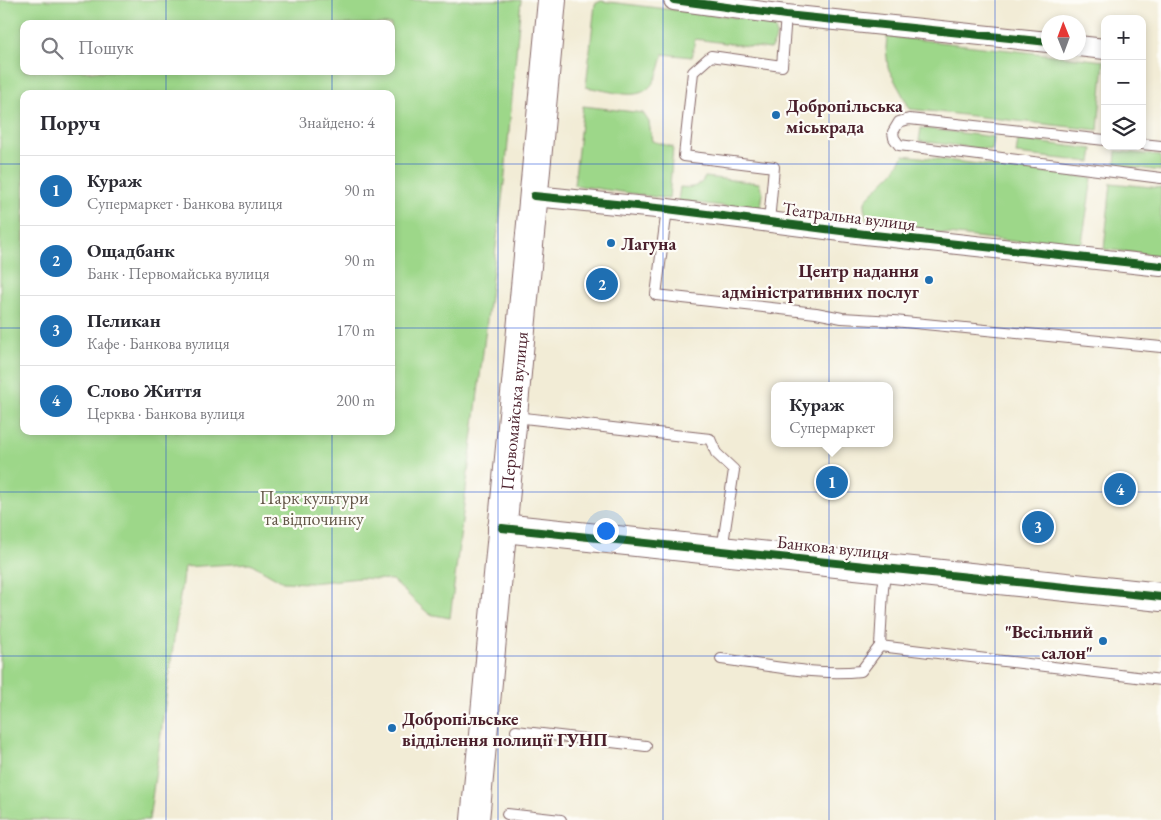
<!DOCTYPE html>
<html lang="uk">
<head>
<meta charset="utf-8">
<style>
  :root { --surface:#fff; --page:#f7f7f7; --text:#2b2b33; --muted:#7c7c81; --line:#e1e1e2; --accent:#1f6fb2 }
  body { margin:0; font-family:"EB Garamond",serif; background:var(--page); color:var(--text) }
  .controls { position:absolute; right:15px; top:15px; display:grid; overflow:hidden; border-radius:10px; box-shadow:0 2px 8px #0003 }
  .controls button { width:45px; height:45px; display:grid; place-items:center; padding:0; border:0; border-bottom:1px solid var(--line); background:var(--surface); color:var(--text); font:25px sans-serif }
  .compass { position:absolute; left:1041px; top:15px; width:45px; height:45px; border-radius:50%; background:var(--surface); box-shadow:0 2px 8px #0003; rotate:359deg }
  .you { position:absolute; left:605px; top:530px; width:18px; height:18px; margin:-12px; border:4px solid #fff; border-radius:50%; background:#1a73e8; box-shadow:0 0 0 8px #1a73e833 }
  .badge { display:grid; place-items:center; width:32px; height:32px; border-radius:50%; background:var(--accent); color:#fff; font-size:16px; font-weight:700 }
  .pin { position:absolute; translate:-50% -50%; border:2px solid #fff; box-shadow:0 1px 5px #0006 }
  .popup { position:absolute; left:771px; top:382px; width:122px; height:65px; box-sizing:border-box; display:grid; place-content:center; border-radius:10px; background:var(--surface); filter:drop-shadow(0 1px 4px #0005); font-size:16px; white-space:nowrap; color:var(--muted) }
  .popup b { font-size:19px; color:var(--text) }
  .popup::after { content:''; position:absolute; left:50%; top:100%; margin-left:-10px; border:10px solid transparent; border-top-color:var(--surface) }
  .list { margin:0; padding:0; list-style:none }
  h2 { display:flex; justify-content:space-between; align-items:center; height:65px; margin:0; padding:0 20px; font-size:21px }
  h2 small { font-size:16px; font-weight:400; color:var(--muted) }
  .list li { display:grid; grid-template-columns:32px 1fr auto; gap:15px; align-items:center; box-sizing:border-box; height:70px; padding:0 20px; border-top:1px solid var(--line) }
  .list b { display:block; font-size:19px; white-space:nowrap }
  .list p { margin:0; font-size:16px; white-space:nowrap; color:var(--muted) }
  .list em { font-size:16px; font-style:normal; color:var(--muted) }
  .icon { flex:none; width:28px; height:28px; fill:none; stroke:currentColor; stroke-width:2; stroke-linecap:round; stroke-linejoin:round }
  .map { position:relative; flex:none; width:1161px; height:820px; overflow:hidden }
  .search { position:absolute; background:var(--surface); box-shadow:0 2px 8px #0003; left:20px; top:20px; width:375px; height:55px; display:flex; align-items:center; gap:12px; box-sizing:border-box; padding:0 18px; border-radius:10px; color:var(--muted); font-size:19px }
  .panel { position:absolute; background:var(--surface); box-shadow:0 2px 8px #0003; left:20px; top:90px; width:375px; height:345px; border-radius:10px }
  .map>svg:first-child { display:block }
  .green { fill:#9dd789; stroke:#747b5a; fill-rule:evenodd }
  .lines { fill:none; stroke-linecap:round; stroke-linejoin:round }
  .lane-casing { stroke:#856767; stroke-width:12 }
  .street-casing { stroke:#856767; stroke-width:22 }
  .secondary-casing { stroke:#856767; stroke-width:30 }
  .lane { stroke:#fff; stroke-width:10 }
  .street { stroke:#fff; stroke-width:20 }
  .secondary { stroke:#fff; stroke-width:28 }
  .cycleway-casing { stroke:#fdfcf7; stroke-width:11 }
  .cycleway { stroke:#1b5e20; stroke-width:8 }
  .grid { fill:none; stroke:#1d4ed8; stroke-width:1; stroke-opacity:0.55 }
  .poi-dot { fill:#1f6fb2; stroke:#fdfcf7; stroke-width:2 }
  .labels { text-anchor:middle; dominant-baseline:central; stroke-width:4.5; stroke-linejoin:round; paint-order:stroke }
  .poi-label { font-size:18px; font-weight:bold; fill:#4a1f2b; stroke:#fdfcf7; text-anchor:start }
  .street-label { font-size:18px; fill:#4a1f2b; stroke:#fdfcf7 }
  .park-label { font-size:18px; fill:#635647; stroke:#fdfcf7 }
</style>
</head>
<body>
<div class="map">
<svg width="1161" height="820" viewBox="0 0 1161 820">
  <rect width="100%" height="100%" fill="#fdfcf7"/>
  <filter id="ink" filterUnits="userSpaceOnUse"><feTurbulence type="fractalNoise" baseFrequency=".02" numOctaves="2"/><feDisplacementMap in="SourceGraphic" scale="10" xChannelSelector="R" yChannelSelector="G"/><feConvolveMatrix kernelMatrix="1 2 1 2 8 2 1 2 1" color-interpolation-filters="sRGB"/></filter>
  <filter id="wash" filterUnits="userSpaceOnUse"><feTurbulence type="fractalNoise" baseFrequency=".0096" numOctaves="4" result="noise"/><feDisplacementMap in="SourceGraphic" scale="20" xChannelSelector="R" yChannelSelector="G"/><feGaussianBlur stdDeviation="1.12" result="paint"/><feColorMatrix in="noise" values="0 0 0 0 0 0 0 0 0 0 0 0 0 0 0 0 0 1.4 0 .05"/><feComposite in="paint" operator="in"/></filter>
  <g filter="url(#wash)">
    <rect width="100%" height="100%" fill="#f2ecd6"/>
    <path class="green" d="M 0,0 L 521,0 L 505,175 L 450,618 L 429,614 L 392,580 L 360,578 L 310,583 L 283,582 L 250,563 L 184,567 L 149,820 L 0,820 ZM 24,24 L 391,24 L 391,71 L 24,71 ZM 24,94 L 391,94 L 391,431 L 24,431 Z
      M 601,1 L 773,22 C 778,32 777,41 770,49 L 695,39 L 692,57 L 663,54 C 653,109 628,94 586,87 L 595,4 Z
      M 887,36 L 1104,61 L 1098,130 L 910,109 L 888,68 L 886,48 Z
      M 583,106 L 643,113 L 649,122 L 652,141 L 673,147 L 669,199 L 574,185 Z
      M 921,128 L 994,137 L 992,150 L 919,141 Z
      M 1018,140 L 1093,149 L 1091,162 L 1016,154 Z
      M 1116,151 L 1161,156 L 1161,171 L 1115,165 Z
      M 904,155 L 1092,178 L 1081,249 L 868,225 L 864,207 L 866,199 L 894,171 Z
      M 705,177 L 759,183 L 763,193 L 761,207 L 751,209 L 678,201 L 680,187 C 690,188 700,188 705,177 Z
      M 1111,183 L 1161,188 L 1161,256 L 1104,249 Z"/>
  </g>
  <g filter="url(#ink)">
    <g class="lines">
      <g class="lane-casing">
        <path id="lane" d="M 1105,140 L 909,119 L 899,122 L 893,132 L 894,138 L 899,145 L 1161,178
          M 1142,144 L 1161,146
          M 667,209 L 656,295 L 816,313 L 842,318 L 894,321 L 1161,347
          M 769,222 L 774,167 L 684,156 L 693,72 L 711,56 L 782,66 L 786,15
          M 515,417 L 710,439 L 716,453 L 734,470 L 722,550
          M 880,646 L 1161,680
          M 721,659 C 767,665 815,676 861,671 L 880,646 L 883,589 L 886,569
          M 516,731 L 646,746
          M 507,814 L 561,820"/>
      </g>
      <g class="street-casing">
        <path id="street" d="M 674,0 L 786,15 L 1048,42
          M 1078,46 L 1105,49
          M 534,196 L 667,209 L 865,234 L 1161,266"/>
      </g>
      <g class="secondary-casing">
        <g id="secondary">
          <path d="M 502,528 L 1161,597"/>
          <path id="s1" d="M 475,820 L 552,0"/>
        </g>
      </g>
      <use href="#lane" class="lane"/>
      <use href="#street" class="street"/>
      <use href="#secondary" class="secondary"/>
      <g class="cycleway-casing">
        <path id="cycleway" d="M 674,0 L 786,15 L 1048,42
          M 534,196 L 667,209 L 865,234 L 1161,266
          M 502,528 L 1161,597"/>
      </g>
      <use href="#cycleway" class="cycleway"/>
    </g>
  </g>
  <path class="grid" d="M 166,0 L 166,24M 332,0 L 332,24M 498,0 L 498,820M 663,0 L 663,820M 829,0 L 829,820M 995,0 L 995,820M 166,71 L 166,94M 332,71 L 332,94M 0,164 L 24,164M 391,164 L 1161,164M 0,328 L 24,328M 391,328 L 1161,328M 166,431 L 166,820M 332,431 L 332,820M 0,492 L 1161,492M 0,656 L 1161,656"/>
  <g class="poi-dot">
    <circle cx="776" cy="115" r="5"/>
    <circle cx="611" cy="243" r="5"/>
    <circle cx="929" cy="280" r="5"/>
    <circle cx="1103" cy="641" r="5"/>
    <circle cx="392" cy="728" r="5"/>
  </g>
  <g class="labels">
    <g class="poi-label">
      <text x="786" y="105">Добропільська<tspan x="786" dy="21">міськрада</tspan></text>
      <text x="621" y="243">Лагуна</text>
      <text x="919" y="270" text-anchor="end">Центр надання<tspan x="919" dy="21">адміністративних послуг</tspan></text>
      <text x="1093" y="631" text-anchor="end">"Весільний<tspan x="1093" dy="21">салон"</tspan></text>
      <text x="402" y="718">Добропільське<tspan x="402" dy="21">відділення полиції ГУНП</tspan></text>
    </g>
    <g class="street-label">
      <text transform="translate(849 216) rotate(7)">Театральна вулиця</text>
      <text stroke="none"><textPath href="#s1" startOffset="411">Первомайська вулиця</textPath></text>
      <text transform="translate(833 547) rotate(6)">Банкова вулиця</text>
    </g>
    <g class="park-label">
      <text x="314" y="497">Парк культури<tspan x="314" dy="21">та відпочинку</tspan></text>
    </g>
  </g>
</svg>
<div class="controls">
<button>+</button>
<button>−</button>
<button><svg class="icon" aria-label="layers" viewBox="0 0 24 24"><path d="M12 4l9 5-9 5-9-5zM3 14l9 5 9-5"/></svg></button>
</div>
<svg class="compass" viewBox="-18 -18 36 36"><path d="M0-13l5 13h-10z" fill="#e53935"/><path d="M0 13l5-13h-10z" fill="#7c7c81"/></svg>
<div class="you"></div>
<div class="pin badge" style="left:832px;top:482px">1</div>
<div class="popup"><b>Кураж</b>Супермаркет</div>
<div class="pin badge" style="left:602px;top:284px">2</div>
<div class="pin badge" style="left:1038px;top:527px">3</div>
<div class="pin badge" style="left:1120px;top:489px">4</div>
<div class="search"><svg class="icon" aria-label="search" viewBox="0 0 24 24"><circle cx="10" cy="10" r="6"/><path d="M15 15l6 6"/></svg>Пошук</div>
<section class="panel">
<h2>Поруч<small>Знайдено: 4</small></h2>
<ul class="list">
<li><span class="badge">1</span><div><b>Кураж</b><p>Супермаркет · Банкова вулиця</p></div><em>90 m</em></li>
<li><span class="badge">2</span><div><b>Ощадбанк</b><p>Банк · Первомайська вулиця</p></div><em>90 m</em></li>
<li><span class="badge">3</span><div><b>Пеликан</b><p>Кафе · Банкова вулиця</p></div><em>170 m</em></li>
<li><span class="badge">4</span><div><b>Слово Життя</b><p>Церква · Банкова вулиця</p></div><em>200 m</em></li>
</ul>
</section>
</div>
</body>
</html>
